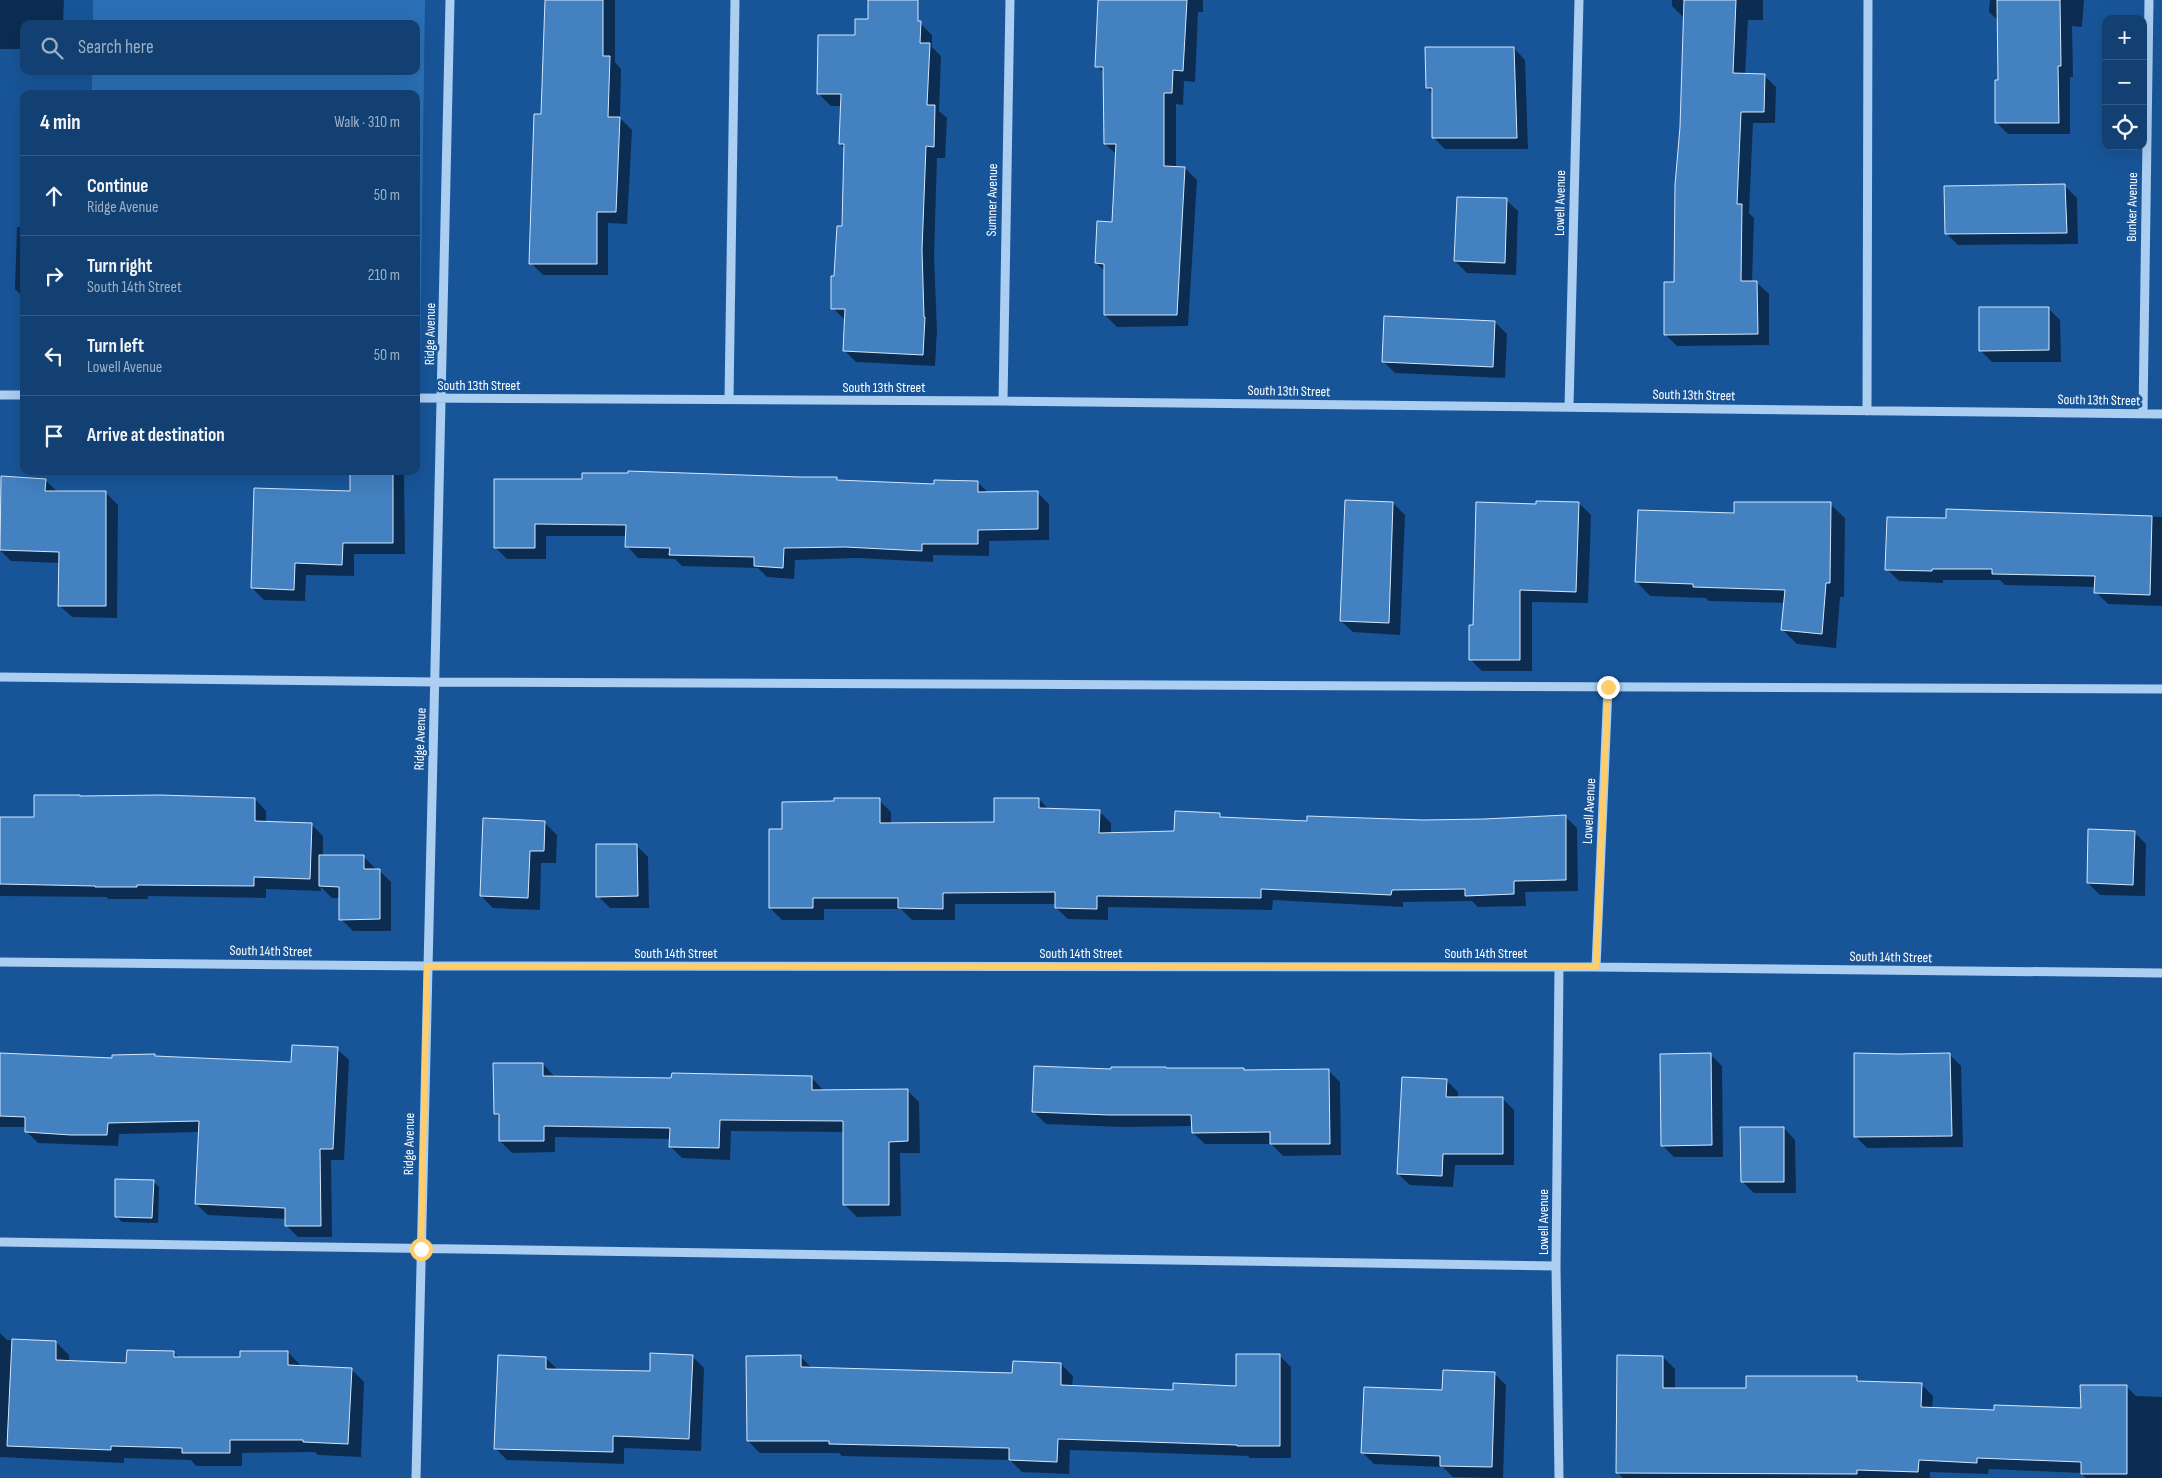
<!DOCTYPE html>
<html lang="en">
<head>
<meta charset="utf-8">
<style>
  :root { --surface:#124072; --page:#1f4b7a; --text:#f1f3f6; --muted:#9cafc4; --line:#315984 }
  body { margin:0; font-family:"Sofia Sans Condensed",sans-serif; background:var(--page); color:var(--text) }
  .controls { position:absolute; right:15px; top:15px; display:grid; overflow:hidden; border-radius:10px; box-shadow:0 5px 20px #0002 }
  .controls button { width:45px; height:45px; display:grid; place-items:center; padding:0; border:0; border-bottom:1px solid var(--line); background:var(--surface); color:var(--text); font:25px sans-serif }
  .stop { position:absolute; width:15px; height:15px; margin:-11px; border:4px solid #ffce6b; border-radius:50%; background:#fff }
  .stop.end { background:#ffce6b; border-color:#fff; box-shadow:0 1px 5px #0008 }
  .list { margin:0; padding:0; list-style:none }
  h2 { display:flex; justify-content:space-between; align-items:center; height:65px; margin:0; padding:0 20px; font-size:21px }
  h2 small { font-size:16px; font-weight:400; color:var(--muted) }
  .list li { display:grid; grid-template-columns:32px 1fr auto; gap:15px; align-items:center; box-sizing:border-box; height:80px; padding:0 20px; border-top:1px solid var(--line) }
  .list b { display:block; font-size:19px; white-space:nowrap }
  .list p { margin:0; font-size:16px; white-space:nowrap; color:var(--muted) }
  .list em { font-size:16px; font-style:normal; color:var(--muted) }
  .icon { flex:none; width:28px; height:28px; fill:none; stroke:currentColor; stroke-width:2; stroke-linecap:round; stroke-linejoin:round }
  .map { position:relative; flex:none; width:2162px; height:1478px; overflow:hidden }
  .search { position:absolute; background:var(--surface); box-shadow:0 5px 20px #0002; left:20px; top:20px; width:400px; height:55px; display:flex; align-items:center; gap:12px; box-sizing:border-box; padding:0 18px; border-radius:10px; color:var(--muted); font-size:19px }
  .panel { position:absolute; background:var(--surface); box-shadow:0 5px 20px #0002; left:20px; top:90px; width:400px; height:385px; border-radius:10px }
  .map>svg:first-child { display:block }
  .green { fill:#2b70b6 }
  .shadow { fill:#0007 }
  .building { fill:#4481c0; stroke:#d3e7fc }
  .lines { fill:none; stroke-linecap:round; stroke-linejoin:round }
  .minor { stroke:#abcef1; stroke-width:9 }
  .route { stroke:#ffce6b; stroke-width:6 }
  .labels { text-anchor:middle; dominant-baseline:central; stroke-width:5; stroke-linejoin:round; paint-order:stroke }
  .street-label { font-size:14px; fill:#fff; stroke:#185598 }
</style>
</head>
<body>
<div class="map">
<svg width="2162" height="1478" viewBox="0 0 2162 1478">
  <rect width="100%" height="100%" fill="#185598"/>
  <path class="green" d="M 93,0 L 425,0 L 420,361 L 416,369 L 416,94 L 92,94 L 92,71 L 416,71 L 416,24 L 93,24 Z"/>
  <path class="shadow" d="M 0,0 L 64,0 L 63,24 L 24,24 L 24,49 L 0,49 Z
    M 544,0 L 615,0 L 615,62 L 621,69 L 620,118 L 632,130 L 627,224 L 608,223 L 608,275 L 543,275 L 531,263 L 542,116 L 546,8 Z
    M 1097,0 L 1203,0 L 1203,12 L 1198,12 L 1195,82 L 1184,81 L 1183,105 L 1176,104 L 1176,167 L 1185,168 L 1197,180 L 1188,326 L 1117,327 L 1105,315 L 1105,271 L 1096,263 L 1113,223 L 1116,154 L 1105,144 L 1105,74 L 1097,66 L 1099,2 Z
    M 1672,0 L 1763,0 L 1763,20 L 1748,20 L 1745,75 L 1764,75 L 1776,87 L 1775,123 L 1753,123 L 1749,213 L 1754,218 L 1752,283 L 1757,283 L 1769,294 L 1769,345 L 1677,346 L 1665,334 L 1676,283 L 1684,18 L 1672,6 Z
    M 1990,0 L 2084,0 L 2082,27 L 2072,26 L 2073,77 L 2070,77 L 2070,134 L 2008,134 L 1996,122 L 2000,81 L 1999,21 L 1989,12 Z
    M 920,23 L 932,35 L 932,47 L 941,56 L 939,111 L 947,118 L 945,158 L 937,158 L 934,256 L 937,330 L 935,366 L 856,362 L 844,350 L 845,320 L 833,308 L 843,227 L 845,149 L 840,144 L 842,106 L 831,106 L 819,94 L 856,37 Z
    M 1514,48 L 1525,60 L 1528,149 L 1445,149 L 1433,137 L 1433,94 L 1427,88 Z
    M 2065,186 L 2077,198 L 2078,244 L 1958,245 L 1946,233 Z
    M 1506,200 L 1518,211 L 1516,275 L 1467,273 L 1455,261 Z
    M 17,227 L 24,227 L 24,298 L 15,289 Z
    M 2048,308 L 2060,320 L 2061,362 L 1992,362 L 1981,351 Z
    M 1495,322 L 1507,334 L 1505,378 L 1395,373 L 1383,361 Z
    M 351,471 L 404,471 L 405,554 L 354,554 L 354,576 L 306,575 L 305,601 L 264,600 L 252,588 L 351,492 Z
    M 2,478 L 45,480 L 58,492 L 106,493 L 118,505 L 117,618 L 72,617 L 60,606 L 60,563 L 11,561 L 0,550 Z
    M 837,478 L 841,482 L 936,485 L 977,482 L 989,493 L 1037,492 L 1049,504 L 1049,540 L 989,541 L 989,556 L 933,555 L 933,562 L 857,558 L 795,560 L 794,579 L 767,577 L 758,568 L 682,566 L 675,559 L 638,558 L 627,546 L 627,536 L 546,536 L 546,559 L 507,559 L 495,547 L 495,481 Z
    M 1393,503 L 1405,515 L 1400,635 L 1353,632 L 1341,621 Z
    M 1579,503 L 1591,515 L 1588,603 L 1532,602 L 1532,671 L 1482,671 L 1470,659 L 1474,627 Z
    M 1830,504 L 1845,518 L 1844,597 L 1840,597 L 1836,648 L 1797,644 L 1783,630 L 1785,603 L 1709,601 L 1706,598 L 1650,596 L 1636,581 L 1735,514 Z
    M 1947,510 L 2162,517 L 2162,606 L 2108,604 L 2096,592 L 2096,587 L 2005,585 L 2000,580 L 1943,580 L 1943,583 L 1899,581 L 1887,569 L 1947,519 Z
    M 81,798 L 255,799 L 266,811 L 266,822 L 311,824 L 323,836 L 323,856 L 363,856 L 375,868 L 375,871 L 379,870 L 391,882 L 391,931 L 353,931 L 341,919 L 341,898 L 332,898 L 321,887 L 321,891 L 266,889 L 266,898 L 148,896 L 148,899 L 108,899 L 107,897 L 0,896 L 0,818 L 35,818 Z
    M 1039,799 L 1049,810 L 1099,811 L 1111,823 L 1111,834 L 1175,833 L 1219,814 L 1224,818 L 1308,822 L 1484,821 L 1565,816 L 1577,828 L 1578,891 L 1525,892 L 1526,906 L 1478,907 L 1472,901 L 1403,902 L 1403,907 L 1273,900 L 1272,910 L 1108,907 L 1108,920 L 1068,919 L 1056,908 L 1056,904 L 955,904 L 955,920 L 912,920 L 901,909 L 824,909 L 824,920 L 782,920 L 770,908 L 783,830 L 879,800 L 891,812 L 891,824 L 995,824 Z
    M 545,823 L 557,835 L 556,863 L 541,863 L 540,910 L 493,908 L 481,896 Z
    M 2134,832 L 2146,844 L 2145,896 L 2100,895 L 2088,883 Z
    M 636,845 L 648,857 L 649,908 L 610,908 L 598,896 Z
    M 337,1049 L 349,1060 L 344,1160 L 331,1160 L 332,1237 L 298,1237 L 287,1226 L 287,1219 L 208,1215 L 196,1204 L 200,1132 L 119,1134 L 118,1146 L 38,1143 L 26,1131 L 26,1127 L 0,1127 L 0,1055 L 113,1059 L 156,1057 L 292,1064 Z
    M 1710,1054 L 1722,1066 L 1723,1157 L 1674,1157 L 1662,1145 Z
    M 1949,1054 L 1961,1066 L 1963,1147 L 1867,1148 L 1855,1136 Z
    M 543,1064 L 555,1077 L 673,1079 L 812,1078 L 824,1091 L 907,1090 L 919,1102 L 920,1153 L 900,1153 L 901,1216 L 857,1217 L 845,1205 L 844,1132 L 731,1131 L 730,1160 L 682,1158 L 670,1146 L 671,1139 L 555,1137 L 555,1152 L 512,1153 L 500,1141 L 500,1118 L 495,1113 Z
    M 1243,1069 L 1245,1071 L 1328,1070 L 1340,1082 L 1341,1155 L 1283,1156 L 1271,1144 L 1205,1144 L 1193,1133 L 1193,1126 L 1122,1127 L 1046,1124 L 1034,1112 L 1112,1070 Z
    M 1446,1080 L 1458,1092 L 1458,1099 L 1502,1098 L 1514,1110 L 1514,1165 L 1455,1165 L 1453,1187 L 1410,1185 L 1398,1174 Z
    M 1784,1128 L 1795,1140 L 1796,1193 L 1754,1193 L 1742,1181 Z
    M 153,1181 L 159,1187 L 158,1223 L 122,1222 L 116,1216 Z
    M 0,1333 L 7,1340 L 56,1342 L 69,1355 L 69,1362 L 128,1364 L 174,1352 L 179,1358 L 241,1358 L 288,1352 L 301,1366 L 351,1369 L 364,1382 L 361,1457 L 318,1455 L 315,1452 L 242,1453 L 242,1466 L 196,1466 L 191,1460 L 124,1458 L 124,1463 L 0,1457 Z
    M 1279,1355 L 1291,1367 L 1291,1458 L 1250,1458 L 1248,1456 L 1070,1450 L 1069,1474 L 1022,1472 L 1010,1460 L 842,1456 L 839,1453 L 760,1453 L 748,1441 L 801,1357 L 813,1369 L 1014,1374 L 1061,1364 L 1073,1376 L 1072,1387 L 1174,1391 L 1238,1387 Z
    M 692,1356 L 704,1368 L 701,1451 L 624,1448 L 624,1464 L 507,1460 L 495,1448 L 546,1358 L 558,1370 L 651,1372 Z
    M 1663,1357 L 1675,1369 L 1675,1389 L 1747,1389 L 1856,1377 L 1861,1382 L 1921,1384 L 1933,1396 L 1932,1409 L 1995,1412 L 2082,1409 L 2126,1386 L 2136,1396 L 2162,1397 L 2162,1478 L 2086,1478 L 2081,1473 L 1989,1469 L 1988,1474 L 1930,1472 L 1930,1478 L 1623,1478 L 1617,1472 Z
    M 1494,1373 L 1506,1385 L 1503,1478 L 1453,1477 L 1443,1467 L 1374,1464 L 1362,1452 L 1444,1392 Z"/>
  <path class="building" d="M 545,0 L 603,0 L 603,56 L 610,56 L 608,117 L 620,117 L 616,212 L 597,212 L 597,264 L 529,264 L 534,114 L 541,114 Z
    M 868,0 L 918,0 L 918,21 L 921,21 L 920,43 L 930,43 L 927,105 L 935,105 L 934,147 L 926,146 L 922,250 L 924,317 L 925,317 L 923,355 L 843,351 L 845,309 L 831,309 L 831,276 L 834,276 L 837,226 L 842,226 L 844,144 L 839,144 L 841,94 L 817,94 L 818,35 L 855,35 L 855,19 L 868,19 Z
    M 1098,0 L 1187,0 L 1183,71 L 1173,70 L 1172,93 L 1164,93 L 1164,166 L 1185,167 L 1177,315 L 1104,315 L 1104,264 L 1095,263 L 1097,221 L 1112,222 L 1116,144 L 1104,144 L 1103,67 L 1095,67 Z
    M 1684,0 L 1736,0 L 1733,73 L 1765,74 L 1764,112 L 1741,112 L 1737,204 L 1742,204 L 1741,281 L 1757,281 L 1758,334 L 1664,335 L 1664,282 L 1674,282 L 1675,185 L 1680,127 Z
    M 1997,0 L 2060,0 L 2061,66 L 2058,66 L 2059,123 L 1995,123 L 1995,80 L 1998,80 Z
    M 1425,47 L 1514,47 L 1517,138 L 1432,138 L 1432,88 L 1426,88 Z
    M 2065,184 L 2067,233 L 1945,234 L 1944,186 Z
    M 1457,197 L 1507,198 L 1505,263 L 1454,261 Z
    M 1979,307 L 2049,307 L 2049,350 L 1979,351 Z
    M 1384,316 L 1495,321 L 1493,367 L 1382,362 Z
    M 350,471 L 393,471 L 393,543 L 343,543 L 342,565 L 295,563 L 294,590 L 251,588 L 254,488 L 350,491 Z
    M 628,471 L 800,477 L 837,477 L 837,480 L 934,484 L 934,480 L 978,481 L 978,492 L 1038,491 L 1038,529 L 978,530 L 978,544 L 922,544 L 922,551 L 845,547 L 784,548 L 783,568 L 754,566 L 754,557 L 669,555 L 670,548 L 625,547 L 626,525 L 535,524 L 535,548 L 494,548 L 494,479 L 582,479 L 582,473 L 628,473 Z
    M 1,476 L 46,479 L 45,491 L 106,491 L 106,606 L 58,606 L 59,552 L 0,550 Z
    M 1345,500 L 1393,502 L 1389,623 L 1340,621 Z
    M 1536,501 L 1579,502 L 1576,592 L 1520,590 L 1520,660 L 1469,660 L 1469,625 L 1473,625 L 1476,502 L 1536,504 Z
    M 1734,502 L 1831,502 L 1830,583 L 1826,583 L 1822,634 L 1781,630 L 1785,590 L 1693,587 L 1693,584 L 1635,582 L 1638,510 L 1734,513 Z
    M 1946,509 L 2152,516 L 2150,595 L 2094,593 L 2095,576 L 1992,574 L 1992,569 L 1932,569 L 1932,571 L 1885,570 L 1887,517 L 1946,518 Z
    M 34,795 L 80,795 L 80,796 L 160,795 L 255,798 L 255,821 L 312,823 L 310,879 L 254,877 L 254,886 L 137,885 L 137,887 L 95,887 L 95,886 L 0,884 L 0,817 L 34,817 Z
    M 834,798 L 880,798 L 880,823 L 994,822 L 994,798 L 1039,798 L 1039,808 L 1100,810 L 1099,833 L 1174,831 L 1175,811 L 1220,813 L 1220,817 L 1307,821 L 1307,816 L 1423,820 L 1484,819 L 1566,815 L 1566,880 L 1514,881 L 1514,894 L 1465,896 L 1465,889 L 1392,890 L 1391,895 L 1261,889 L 1261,898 L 1097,896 L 1097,909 L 1055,908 L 1055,892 L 943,893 L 943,909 L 898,908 L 898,898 L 813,898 L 813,908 L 769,908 L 769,829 L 782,829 L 782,802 L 834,801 Z
    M 483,818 L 545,821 L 544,851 L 530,851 L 528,898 L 480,896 Z
    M 2088,829 L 2135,831 L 2133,885 L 2087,883 Z
    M 596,844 L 637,844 L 638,896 L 596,897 Z
    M 319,855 L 364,855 L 364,869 L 380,869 L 380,919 L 339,920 L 339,887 L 319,886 Z
    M 292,1045 L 338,1047 L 333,1149 L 320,1149 L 321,1226 L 285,1226 L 285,1208 L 195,1204 L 199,1121 L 108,1123 L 107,1135 L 71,1135 L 25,1132 L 25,1117 L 0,1116 L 0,1053 L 112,1058 L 112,1055 L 155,1054 L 155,1056 L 291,1062 Z
    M 1711,1053 L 1712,1145 L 1661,1146 L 1660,1054 Z
    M 1854,1053 L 1898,1054 L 1950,1053 L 1952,1136 L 1854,1137 Z
    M 493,1063 L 543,1063 L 543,1076 L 671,1078 L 672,1073 L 812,1076 L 812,1090 L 908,1089 L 908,1141 L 889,1142 L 889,1205 L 843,1205 L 843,1121 L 720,1120 L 719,1148 L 669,1147 L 670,1128 L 544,1126 L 544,1141 L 499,1141 L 499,1114 L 494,1114 Z
    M 1034,1066 L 1111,1069 L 1111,1067 L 1166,1067 L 1166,1068 L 1244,1068 L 1244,1070 L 1329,1069 L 1330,1144 L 1270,1144 L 1270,1132 L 1192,1133 L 1191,1115 L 1109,1115 L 1032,1112 Z
    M 1402,1077 L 1447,1079 L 1446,1097 L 1503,1097 L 1503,1154 L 1443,1154 L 1442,1176 L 1397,1174 Z
    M 1740,1127 L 1784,1127 L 1784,1182 L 1741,1182 Z
    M 115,1179 L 154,1180 L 152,1218 L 115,1217 Z
    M 12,1339 L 56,1341 L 56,1360 L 126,1363 L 127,1350 L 174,1351 L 174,1357 L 240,1357 L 240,1351 L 288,1351 L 288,1365 L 352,1368 L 348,1444 L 303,1442 L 303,1440 L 230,1440 L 230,1453 L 182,1453 L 182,1448 L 111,1446 L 111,1450 L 7,1446 Z
    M 650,1353 L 693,1355 L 689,1439 L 613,1436 L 613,1452 L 494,1449 L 498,1355 L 546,1357 L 546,1369 L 650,1371 Z
    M 1236,1354 L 1280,1354 L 1280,1446 L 1237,1446 L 1237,1445 L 1058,1439 L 1057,1462 L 1009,1460 L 1009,1448 L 829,1444 L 829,1441 L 747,1441 L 746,1356 L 801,1355 L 801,1367 L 1012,1373 L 1013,1361 L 1061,1363 L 1061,1385 L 1173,1390 L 1173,1383 L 1236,1386 Z
    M 1617,1355 L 1663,1356 L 1663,1388 L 1746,1388 L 1746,1376 L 1857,1376 L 1857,1381 L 1922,1383 L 1921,1407 L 1994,1410 L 1994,1405 L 2081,1408 L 2080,1385 L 2127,1385 L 2127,1474 L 2081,1474 L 2081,1462 L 1977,1458 L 1977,1463 L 1919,1460 L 1918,1472 L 1857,1470 L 1857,1474 L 1616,1473 Z
    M 1443,1370 L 1495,1372 L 1492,1467 L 1440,1466 L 1440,1456 L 1361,1453 L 1364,1387 L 1442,1390 Z"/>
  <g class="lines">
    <path class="minor" d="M 0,395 L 24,395
      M 416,398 L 1003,401 L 2162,414
      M 729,399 L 735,0
      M 1003,401 L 1010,0
      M 1569,407 L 1579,0
      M 1867,411 L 1868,0
      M 2143,414 L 2149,0
      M 0,677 L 436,682 L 2162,689
      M 0,962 L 427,966 L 1596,967 L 2162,973
      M 1559,967 L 1556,1266 L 1559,1478
      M 1596,967 L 1608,687
      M 0,1242 L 1556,1266
      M 416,1478 C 426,985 441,493 450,0"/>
  </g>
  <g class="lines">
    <path class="route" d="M 421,1249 L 427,966 L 1596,967 L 1608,687"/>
  </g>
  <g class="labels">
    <g class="street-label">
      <text transform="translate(992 200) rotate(-89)">Sumner Avenue</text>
      <text transform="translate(1560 203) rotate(-89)">Lowell Avenue</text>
      <text transform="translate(2132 207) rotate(-89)">Bunker Avenue</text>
      <text transform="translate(430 334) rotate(-89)">Ridge Avenue</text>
      <text x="479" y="385">South 13th Street</text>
      <text x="884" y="387">South 13th Street</text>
      <text transform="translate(1289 391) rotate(1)">South 13th Street</text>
      <text transform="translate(1694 395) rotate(1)">South 13th Street</text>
      <text transform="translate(2099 400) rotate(1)">South 13th Street</text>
      <text transform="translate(420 739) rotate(-88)">Ridge Avenue</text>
      <text transform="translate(1589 811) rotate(-87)">Lowell Avenue</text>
      <text transform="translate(271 951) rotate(1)">South 14th Street</text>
      <text x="676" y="953">South 14th Street</text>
      <text x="1081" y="953">South 14th Street</text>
      <text x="1486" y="953">South 14th Street</text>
      <text transform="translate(1891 957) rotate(1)">South 14th Street</text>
      <text transform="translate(409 1144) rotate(-89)">Ridge Avenue</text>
      <text transform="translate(1543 1222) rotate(-90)">Lowell Avenue</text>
    </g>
  </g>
</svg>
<div class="controls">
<button>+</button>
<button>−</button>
<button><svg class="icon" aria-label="locate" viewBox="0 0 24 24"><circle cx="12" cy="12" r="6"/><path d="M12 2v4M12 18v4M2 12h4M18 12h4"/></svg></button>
</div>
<div class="stop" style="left:421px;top:1249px"></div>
<div class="stop end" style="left:1608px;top:687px"></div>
<div class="search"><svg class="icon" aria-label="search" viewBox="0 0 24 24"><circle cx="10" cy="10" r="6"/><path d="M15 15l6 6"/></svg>Search here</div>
<section class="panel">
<h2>4 min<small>Walk · 310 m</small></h2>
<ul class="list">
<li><svg class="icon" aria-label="ahead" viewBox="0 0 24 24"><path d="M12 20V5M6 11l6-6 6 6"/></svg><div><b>Continue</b><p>Ridge Avenue</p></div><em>50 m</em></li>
<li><svg class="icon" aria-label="right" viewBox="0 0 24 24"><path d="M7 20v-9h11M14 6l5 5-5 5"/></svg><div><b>Turn right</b><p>South 14th Street</p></div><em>210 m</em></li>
<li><svg class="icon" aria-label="left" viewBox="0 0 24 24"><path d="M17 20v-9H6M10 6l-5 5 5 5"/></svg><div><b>Turn left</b><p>Lowell Avenue</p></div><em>50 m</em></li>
<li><svg class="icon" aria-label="arrive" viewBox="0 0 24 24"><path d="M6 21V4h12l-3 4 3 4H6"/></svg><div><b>Arrive at destination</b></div></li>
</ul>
</section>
</div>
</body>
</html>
